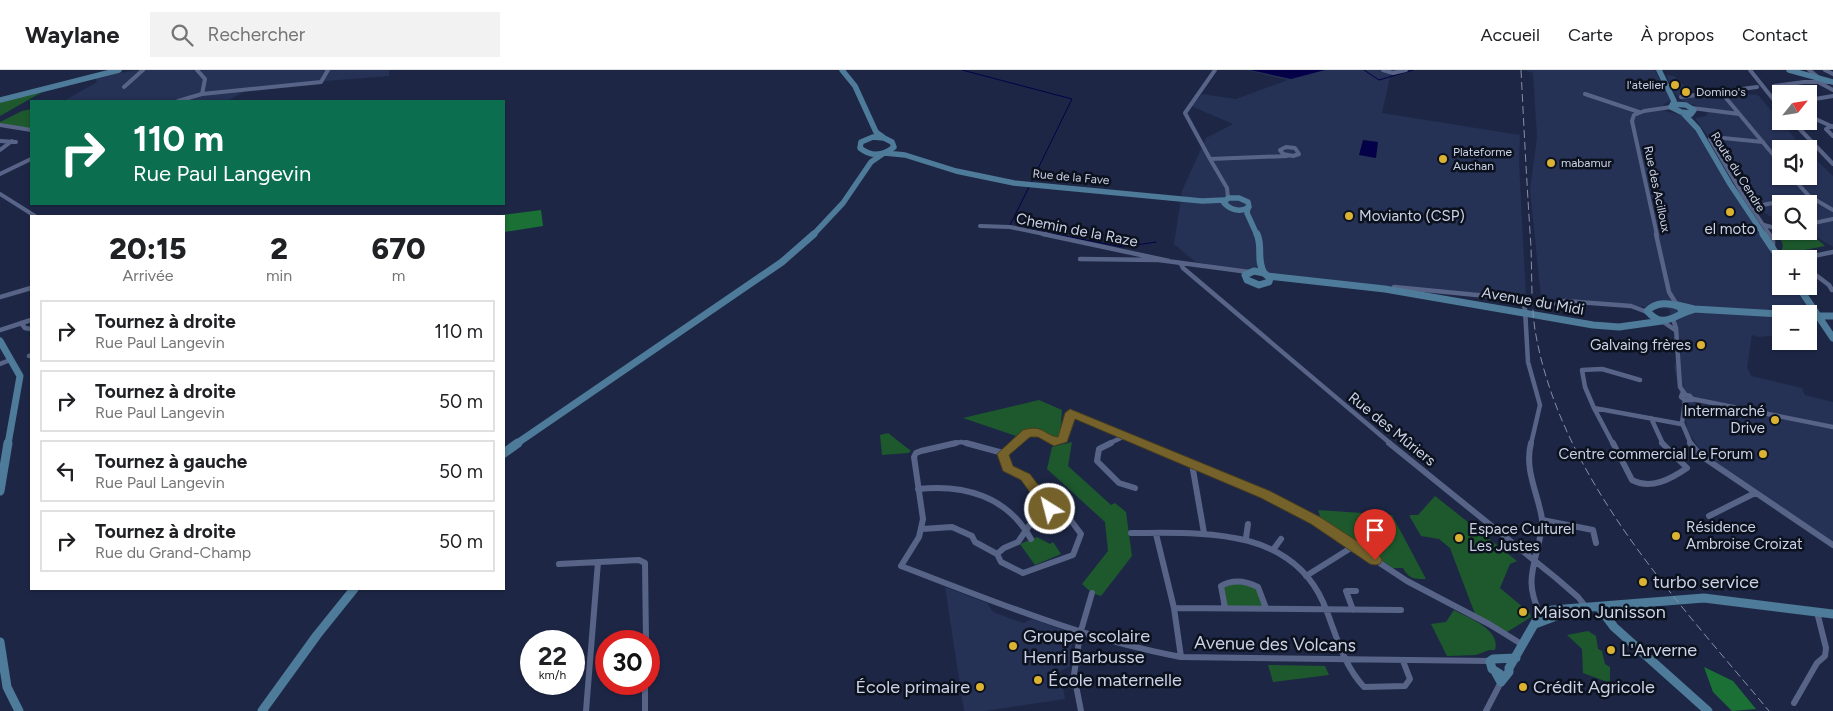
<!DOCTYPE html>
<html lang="fr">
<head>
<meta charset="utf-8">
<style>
  body { margin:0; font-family:Figtree,sans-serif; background:#f2f2f2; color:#202124; height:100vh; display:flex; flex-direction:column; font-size:19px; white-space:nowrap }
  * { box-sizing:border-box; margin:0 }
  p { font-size:16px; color:#757577 }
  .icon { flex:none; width:28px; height:28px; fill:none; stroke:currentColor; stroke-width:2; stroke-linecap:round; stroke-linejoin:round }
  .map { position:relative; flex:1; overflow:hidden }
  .panel { position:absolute; left:30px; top:145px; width:475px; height:375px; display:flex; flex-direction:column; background:#fff; border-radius:0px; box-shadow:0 1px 4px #0004 }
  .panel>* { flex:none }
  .hud { position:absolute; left:30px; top:30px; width:475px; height:105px; border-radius:0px; box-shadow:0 1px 4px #0004; background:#0b6e4f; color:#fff; overflow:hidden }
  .needle { width:32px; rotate:60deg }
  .fabs { position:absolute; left:1772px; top:15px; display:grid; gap:10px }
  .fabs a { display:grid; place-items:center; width:45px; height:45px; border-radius:0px; background:#fff; box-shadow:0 1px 4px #0004; font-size:25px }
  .speed { position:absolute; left:520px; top:560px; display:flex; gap:10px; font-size:25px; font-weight:700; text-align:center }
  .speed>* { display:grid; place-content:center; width:65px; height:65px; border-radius:50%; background:#fff; box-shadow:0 1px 4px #0004; line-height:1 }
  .speed small { font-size:12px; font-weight:400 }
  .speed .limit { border:8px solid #d22; background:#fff; color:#111 }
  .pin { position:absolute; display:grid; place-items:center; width:42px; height:42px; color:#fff; margin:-51px -21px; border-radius:50% 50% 50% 0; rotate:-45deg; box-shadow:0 0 5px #0007 }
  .pin .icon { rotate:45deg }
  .me { position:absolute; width:55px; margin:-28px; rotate:324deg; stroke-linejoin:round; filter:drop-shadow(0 0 4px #0008) }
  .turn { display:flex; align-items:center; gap:18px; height:105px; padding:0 20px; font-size:22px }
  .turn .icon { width:65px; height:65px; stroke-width:2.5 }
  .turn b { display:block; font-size:35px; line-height:42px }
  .eta { display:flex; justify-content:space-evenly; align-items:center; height:85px; text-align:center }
  .eta b { font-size:30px; font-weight:800; line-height:35px }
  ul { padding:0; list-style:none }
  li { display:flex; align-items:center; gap:15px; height:62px; margin:0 10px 8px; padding:0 10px; border:2px solid #e0e0e0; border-radius:0px }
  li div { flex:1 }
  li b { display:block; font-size:19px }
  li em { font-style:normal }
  header { display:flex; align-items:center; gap:30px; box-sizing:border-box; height:70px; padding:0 25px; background:#fff; border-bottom:1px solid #e0e0e0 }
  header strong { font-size:24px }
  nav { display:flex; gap:28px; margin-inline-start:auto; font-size:18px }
  .search { width:350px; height:45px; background:#f2f2f2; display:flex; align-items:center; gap:12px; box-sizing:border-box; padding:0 18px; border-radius:0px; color:#757577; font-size:19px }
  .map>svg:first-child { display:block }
  .built { fill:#253155 }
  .green { fill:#1d592d }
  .forest { fill:#1b7035 }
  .water { fill:#050148 }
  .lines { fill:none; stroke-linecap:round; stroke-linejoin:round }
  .stream { stroke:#050148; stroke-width:1 }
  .street-far2 { stroke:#586487; stroke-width:4 }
  .street-far1 { stroke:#586487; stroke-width:4.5 }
  .street { stroke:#586487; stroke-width:6 }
  .secondary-far2 { stroke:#4e7b99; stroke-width:5.5 }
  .secondary-far1 { stroke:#4e7b99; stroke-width:7 }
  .secondary { stroke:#4e7b99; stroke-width:9 }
  .rail { stroke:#878fa7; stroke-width:1; stroke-dasharray:8 4; stroke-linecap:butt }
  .route { fill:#75622b; stroke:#4c401c }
  .poi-dot { fill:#dcb233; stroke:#0c111e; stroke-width:2 }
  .labels { text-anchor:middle; stroke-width:5; stroke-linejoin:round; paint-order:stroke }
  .far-poi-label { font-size:12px; fill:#cbd2e6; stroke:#0c111e; text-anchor:start }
  .far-street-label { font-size:12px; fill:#cbd2e6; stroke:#0c111e }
  .poi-label { font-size:15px; fill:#cbd2e6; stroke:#0c111e; text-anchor:start }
  .street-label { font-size:15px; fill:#cbd2e6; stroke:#0c111e }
  .near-poi-label { font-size:18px; fill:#cbd2e6; stroke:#0c111e; text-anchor:start }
  .near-street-label { font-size:18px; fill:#cbd2e6; stroke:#0c111e }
</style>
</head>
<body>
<header>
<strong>Waylane</strong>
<div class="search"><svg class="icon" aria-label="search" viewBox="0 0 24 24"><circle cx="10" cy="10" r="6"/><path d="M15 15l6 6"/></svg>Rechercher</div>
<nav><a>Accueil</a><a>Carte</a><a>À propos</a><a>Contact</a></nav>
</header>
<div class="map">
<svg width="1833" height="641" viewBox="0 0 1833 641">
  <rect width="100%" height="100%" fill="#1d2745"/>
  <path class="built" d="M138,0H389V6L252,17L229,30L221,31H64L97,12L95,7Z
    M1246,0H1399L1391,2L1382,43L1520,65L1519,92L1526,227L1423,220L1227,198L1196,192L1187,185L1174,174L1182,121L1206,68L1233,54L1191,36L1202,24L1236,29L1288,10Z
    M1524,0H1655L1671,30L1663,35L1665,41L1681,45L1695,59L1781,197V216H1794L1809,239L1800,244H1781V265L1759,267L1752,265L1747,297L1751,306L1802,318L1805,325L1833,332V474L1709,392L1688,362L1674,297L1681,282L1669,239L1541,228L1530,120L1537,67L1533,3Z
    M1666,5L1674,6L1695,26L1730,22L1758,25L1804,79H1781V106H1809V83L1833,106V177L1807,161H1809V134H1781V153L1757,138L1695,48L1706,46L1707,43L1703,38L1682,31L1674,22Z
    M945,517L987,533L993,542L1023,553L1032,549L1063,560L1072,572L1069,597L1060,601L1065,629L984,641H964Z"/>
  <path class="green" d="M44,21L0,46V31Z
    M31,39V59L0,54V52L22,41Z
    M1792,161C1803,161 1817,168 1825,176L1794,182L1782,180L1783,175L1779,165Z
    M1039,330L1062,340L1060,366L1055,369L1038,358L1022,361L1016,366L963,348Z
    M888,363L911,381L908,383L882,385L880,365Z
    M1072,372L1068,396L1111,435L1115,433L1126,442L1132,486L1101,526L1092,523L1082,514L1108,481L1105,452L1047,399L1052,377Z
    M1435,426L1517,491L1510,494L1500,518L1530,543L1531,547L1507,562L1475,544L1450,478L1439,469L1421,466L1410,447V445H1418Z
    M1318,440L1392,445L1426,509C1414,509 1409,509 1403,498H1393L1322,452Z
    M1037,467L1050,474L1053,472L1061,484L1035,495L1020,474Z
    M1226,512L1258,517L1266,538H1225L1221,516Z
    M1454,540C1468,548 1501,559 1495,580H1489L1476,585L1447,586L1431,554L1446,552Z
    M1588,561L1596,566L1598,579L1602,581L1605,594L1610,597V613L1583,603L1582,579L1567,565Z
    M1268,595L1325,596L1329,605L1273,612Z"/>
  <path class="forest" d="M541,140L543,156L504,162V146H493Z
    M1704,597L1733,611L1756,639L1732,641L1713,622Z"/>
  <path class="water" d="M1250,0H1325L1291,9Z
    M1363,70L1378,72L1376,88L1359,85Z"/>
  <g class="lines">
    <path class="stream" d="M962,0L1072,29L1031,113
      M1364,0L1379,10L1413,0
      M1010,155L1029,117
      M1033,160L1123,177L1156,172"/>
    <path class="street-far2" d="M197,0L205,9L202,24
      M1383,0L1393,3L1406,0
      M1750,0L1781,39
      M1809,0L1818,7
      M1825,0L1833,4
      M1820,13L1833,20
      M1774,16L1804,12H1829
      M124,17L143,0
      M1721,22L1781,94
      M1585,24L1639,42
      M1681,27L1757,17
      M1809,30L1833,26
      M178,31L202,24L321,12L328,0
      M1692,38L1739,44
      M1809,46L1833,57
      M1792,51L1833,94
      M0,55L31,60
      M1832,56L1826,59L1833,66
      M0,71L16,72
      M1763,72L1713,67L1710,69L1743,125L1770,165
      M1286,77L1295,78L1299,84L1293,86L1283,84L1280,80Z
      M0,80L12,71
      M1210,89L1185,43L1215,0
      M0,104L31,89
      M0,124L35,146
      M1809,126L1833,140
      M1228,128L1227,118L1210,89L1287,86
      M1752,137L1809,126L1791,106
      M1809,154L1833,149
      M1764,155L1779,159
      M980,156L1010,157L1049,165
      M1657,165L1632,51L1634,45L1644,41L1671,37"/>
    <path class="street-far1" d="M1043,164L1169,191
      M1656,164L1669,222L1677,235
      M1769,164L1773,169V179
      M1777,185L1791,189
      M1080,189L1159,190L1249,202
      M1799,189L1833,182
      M1181,194L1183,198L1391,374
      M1809,200L1829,215L1832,220
      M1394,217L1508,228L1523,234L1525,239L1528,292L1540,335L1531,374
      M0,227L31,218
      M1556,234L1565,231L1631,236L1647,242
      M1673,249L1676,258L1680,317L1685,324
      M1662,251L1675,260
      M21,253L25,258L31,259
      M0,260L31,250
      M29,286L31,285
      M0,294L10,290
      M1640,310L1602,299L1582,300L1585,317L1594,338L1681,354
      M1682,324L1690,326L1693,330H1685L1681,327Z
      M1693,329L1833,357
      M1685,330L1682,353L1691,374
      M1594,338L1613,374
      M1651,348L1663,374
      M950,374L961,372L970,374
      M1013,374C1043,348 1040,377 1063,369L1070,343L1145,374
      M1108,374L1125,366"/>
    <path class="street" d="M956,373L921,381L916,383L914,387L923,449L919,467L901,496C993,531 1084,569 1181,587L1490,591
      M966,373L1003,383L1014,373
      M1111,373L1099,379L1097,391L1119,413L1135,418
      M1142,373L1266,425L1316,451L1407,511L1489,554L1523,575
      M1389,373L1556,508L1578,527L1586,537
      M1531,373C1524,400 1538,423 1542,449C1543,459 1540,467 1538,476C1531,505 1527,516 1540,544
      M1613,373L1632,410C1651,420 1671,409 1687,398L1662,373
      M1690,373L1700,385L1833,475
      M1192,394L1204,463
      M918,419C964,414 1007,426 1031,469
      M1709,446L1755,423
      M1542,450L1593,460L1596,473
      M922,459L952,457L972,466L975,472L997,484L1001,492L1023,503L1073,485L1081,464L1069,448L1050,439L1026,407L1007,398L1003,383
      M1131,463C1200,463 1289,456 1323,532C1336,562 1341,592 1364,617L1405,616L1410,609L1403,591
      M1156,464L1174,538L1181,587
      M1246,468L1248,454
      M1273,480L1281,469
      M997,484L1004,478L1018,472L1042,437L1047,435
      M559,494L639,490L645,493L646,571
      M1306,506L1354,476
      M1174,538L1401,540
      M1225,538L1221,516C1233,509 1246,511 1258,517L1266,538
      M1353,540L1346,521H1356
      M645,614V641
      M1794,633L1817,593L1825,586L1826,578L1817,542
      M586,641L598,492
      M1081,641L1074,605L1080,564L1092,523
      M1486,641L1501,612"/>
    <path class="secondary-far2" d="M842,0L855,16L876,62L883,67
      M1659,0L1674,31L1671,37L1681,42L1691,43
      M1789,0L1833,12
      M0,30L119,0
      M1673,34L1686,35L1694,40L1691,44
      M1683,43L1698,59L1730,114L1764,165
      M873,67L884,68L892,72L894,77C883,86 871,87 860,78L861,72Z
      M885,83L905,85L956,101L1014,113L1202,131L1225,130
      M1228,128H1239L1248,132L1249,137C1240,143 1231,140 1224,133Z
      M1248,138L1247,143L1257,165
      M813,165L843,133L871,92L884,83"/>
    <path class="secondary-far1" d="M1257,164C1263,177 1256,190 1264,203
      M1763,164L1781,191
      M1254,201L1264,203L1270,208L1269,212L1259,215L1247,210L1245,205Z
      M1268,206L1385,219L1593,255L1619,257L1662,251
      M1798,216L1833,268
      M1677,235L1694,239L1781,244
      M1682,242L1680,237C1669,232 1656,232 1647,241C1664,260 1673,245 1692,240
      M1809,246H1833
      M0,271L20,306L8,374
      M516,374L782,192L814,164"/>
    <path class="secondary" d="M504,383L518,373
      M0,421L8,373
      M1599,537L1614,557L1708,641
      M1535,554L1564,543
      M0,572L7,617L19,641
      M1496,603L1501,612L1509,602V598L1540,544L1552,540L1704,528L1833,544
      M1500,604L1492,599L1490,591L1493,589L1516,588
      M262,641L317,565L354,519"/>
    <path class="rail" d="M1521,0C1524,59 1527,118 1531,177C1532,204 1531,233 1535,260C1560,408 1677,530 1769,641"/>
  </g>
  <path class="route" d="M1070,339L1270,421L1320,447L1380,486L1382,490L1380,494L1375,495L1370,494L1311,454L1261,428L1075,349L1067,372L1054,376L1038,367H1030L1009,385L1013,396L1030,404L1056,439L1054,443H1045L1021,410L1003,401L997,384L1023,360C1044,354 1043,365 1058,367L1065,343Z"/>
  <g class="poi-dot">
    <circle cx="1675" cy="15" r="5"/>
    <circle cx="1686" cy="22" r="5"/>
    <circle cx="1443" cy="89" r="5"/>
    <circle cx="1551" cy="93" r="5"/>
    <circle cx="1730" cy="142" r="5"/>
    <circle cx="1349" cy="146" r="5"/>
    <circle cx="1701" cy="275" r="5"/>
    <circle cx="1775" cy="350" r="5"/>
    <circle cx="1763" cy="384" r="5"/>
    <circle cx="1676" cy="466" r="5"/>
    <circle cx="1459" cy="468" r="5"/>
    <circle cx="1643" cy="512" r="5"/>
    <circle cx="1523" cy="542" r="5"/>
    <circle cx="1013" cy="576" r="5"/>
    <circle cx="1611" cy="580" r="5"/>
    <circle cx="1038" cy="610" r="5"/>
    <circle cx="980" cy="617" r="5"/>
    <circle cx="1523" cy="617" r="5"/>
  </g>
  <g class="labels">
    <g class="far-poi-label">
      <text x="1665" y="19" text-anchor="end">l'atelier</text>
      <text x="1696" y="26">Domino's</text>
      <text x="1453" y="86">Plateforme<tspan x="1453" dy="14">Auchan</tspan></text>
      <text x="1561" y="97">mabamur</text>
    </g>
    <g class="far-street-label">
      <text transform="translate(1738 102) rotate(58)" y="4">Route du Cendre</text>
      <text transform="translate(1071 107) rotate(5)" y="4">Rue de la Fave</text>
      <text transform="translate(1657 119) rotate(78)" y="4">Rue des Acilloux</text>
    </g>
    <g class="poi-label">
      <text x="1359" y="151">Movianto (CSP)</text>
      <text x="1730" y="164" text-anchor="middle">el moto</text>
      <text x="1691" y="280" text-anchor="end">Galvaing frères</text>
      <text x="1765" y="346" text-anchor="end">Intermarché<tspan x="1765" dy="17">Drive</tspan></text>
      <text x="1753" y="389" text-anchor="end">Centre commercial Le Forum</text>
      <text x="1686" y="462">Résidence<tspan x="1686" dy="17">Ambroise Croizat</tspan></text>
      <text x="1469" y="464">Espace Culturel<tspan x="1469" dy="17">Les Justes</tspan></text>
    </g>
    <g class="street-label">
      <text transform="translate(1077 160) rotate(11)" y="5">Chemin de la Raze</text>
      <text transform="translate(1533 231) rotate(10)" y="5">Avenue du Midi</text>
      <text transform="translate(1392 359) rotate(39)" y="5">Rue des Mûriers</text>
    </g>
    <g class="near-poi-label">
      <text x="1653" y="518">turbo service</text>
      <text x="1533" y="548">Maison Junisson</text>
      <text x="1023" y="572">Groupe scolaire<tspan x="1023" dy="21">Henri Barbusse</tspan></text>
      <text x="1621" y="586">L'Arverne</text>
      <text x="1048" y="616">École maternelle</text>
      <text x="970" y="623" text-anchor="end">École primaire</text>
      <text x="1533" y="623">Crédit Agricole</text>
    </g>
    <g class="near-street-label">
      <text transform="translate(1275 574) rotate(1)" y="6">Avenue des Volcans</text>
    </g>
  </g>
</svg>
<div class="fabs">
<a><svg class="needle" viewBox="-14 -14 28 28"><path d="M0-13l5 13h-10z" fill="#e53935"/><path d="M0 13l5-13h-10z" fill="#757577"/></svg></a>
<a><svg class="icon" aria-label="sound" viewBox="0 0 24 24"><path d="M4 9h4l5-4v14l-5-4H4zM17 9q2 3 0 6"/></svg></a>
<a><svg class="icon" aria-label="search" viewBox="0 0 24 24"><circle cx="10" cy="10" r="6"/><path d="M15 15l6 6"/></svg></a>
<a>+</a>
<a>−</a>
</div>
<div class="speed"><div>22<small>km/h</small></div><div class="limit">30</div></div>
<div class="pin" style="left:1375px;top:490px;background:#d93025"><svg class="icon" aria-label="arrive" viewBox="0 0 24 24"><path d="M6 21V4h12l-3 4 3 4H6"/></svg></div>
<svg class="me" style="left:1050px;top:439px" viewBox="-20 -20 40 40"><circle r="17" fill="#75622b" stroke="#fff" stroke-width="3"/><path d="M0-11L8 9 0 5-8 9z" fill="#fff"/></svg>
<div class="hud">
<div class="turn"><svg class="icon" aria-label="right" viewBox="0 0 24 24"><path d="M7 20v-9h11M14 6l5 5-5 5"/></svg><div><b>110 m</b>Rue Paul Langevin</div></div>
</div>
<section class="panel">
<div class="eta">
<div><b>20:15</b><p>Arrivée</p></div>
<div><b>2</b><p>min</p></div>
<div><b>670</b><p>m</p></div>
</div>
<ul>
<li><svg class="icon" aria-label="right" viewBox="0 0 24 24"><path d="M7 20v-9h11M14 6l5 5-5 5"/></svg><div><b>Tournez à droite</b><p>Rue Paul Langevin</p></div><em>110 m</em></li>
<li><svg class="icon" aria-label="right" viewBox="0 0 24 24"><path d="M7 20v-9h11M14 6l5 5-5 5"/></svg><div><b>Tournez à droite</b><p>Rue Paul Langevin</p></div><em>50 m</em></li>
<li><svg class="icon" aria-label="left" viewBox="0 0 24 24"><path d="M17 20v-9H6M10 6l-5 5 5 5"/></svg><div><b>Tournez à gauche</b><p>Rue Paul Langevin</p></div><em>50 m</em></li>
<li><svg class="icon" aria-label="right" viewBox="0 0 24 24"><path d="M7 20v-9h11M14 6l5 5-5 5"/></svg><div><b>Tournez à droite</b><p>Rue du Grand-Champ</p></div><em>50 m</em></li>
</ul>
</section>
</div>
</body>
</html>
